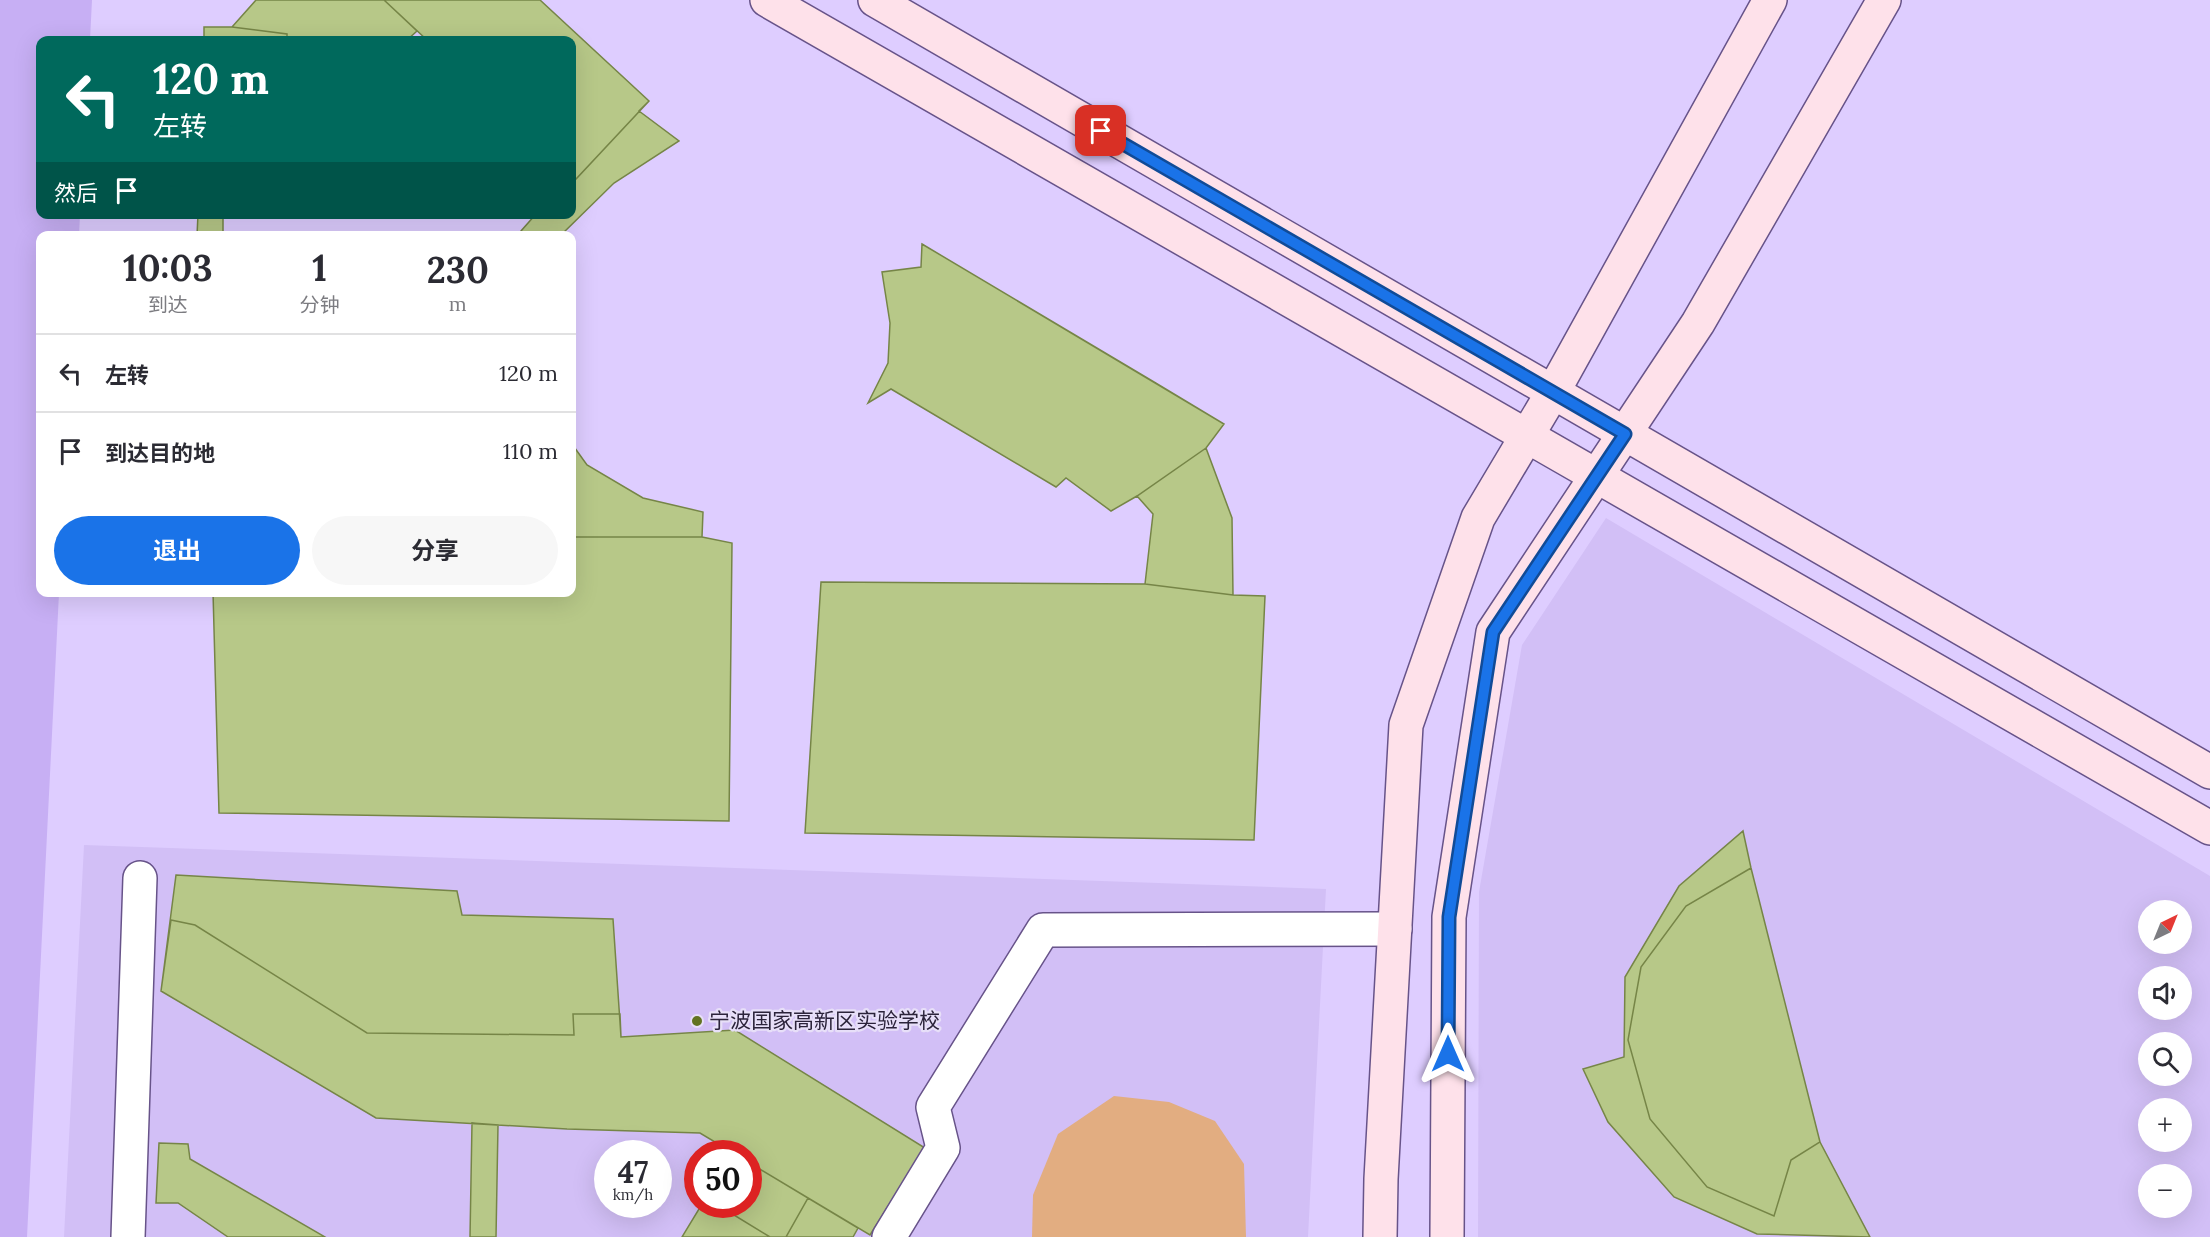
<!DOCTYPE html>
<html lang="zh">
<head>
<meta charset="utf-8">
<style>
  body { margin:0; font-family:Lora,"Noto Sans SC",serif; background:#f7f7f7; color:#2b2b33; height:100vh; display:flex; flex-direction:column; font-size:22px; white-space:nowrap }
  * { box-sizing:border-box; margin:0 }
  p { font-size:20px; color:#7c7c81 }
  .icon { flex:none; width:33px; height:33px; fill:none; stroke:currentColor; stroke-width:2; stroke-linecap:round; stroke-linejoin:round }
  .map { position:relative; flex:1; overflow:hidden }
  .drawer { position:absolute; left:36px; top:231px; width:540px; height:366px; display:flex; flex-direction:column; background:#fff; border-radius:12px; box-shadow:0 6px 24px #0002 }
  .drawer>* { flex:none }
  .banner { position:absolute; left:36px; top:36px; width:540px; height:183px; border-radius:12px; box-shadow:0 6px 24px #0002; background:#00695c; color:#fff; overflow:hidden }
  .needle { width:39px; rotate:43deg }
  .fabs { position:absolute; left:2138px; top:900px; display:grid; gap:12px }
  .fabs a { display:grid; place-items:center; width:54px; height:54px; border-radius:50%; background:#fff; box-shadow:0 6px 24px #0002; font-size:30px }
  .speed { position:absolute; left:594px; top:1140px; display:flex; gap:12px; font-size:30px; font-weight:700; text-align:center }
  .speed>* { display:grid; place-content:center; width:78px; height:78px; border-radius:50%; background:#fff; box-shadow:0 6px 24px #0002; line-height:1 }
  .speed small { font-size:15px; font-weight:400 }
  .speed .limit { border:9px solid #d22; background:#fff; color:#111 }
  .pin { position:absolute; display:grid; place-items:center; width:51px; height:51px; color:#fff; margin:-26px; border-radius:12px; box-shadow:0 3px 9px #0006 }
  .me { position:absolute; width:66px; margin:-33px; rotate:0deg; stroke-linejoin:round; filter:drop-shadow(0 0 4px #0008) }
  .turn { display:flex; align-items:center; gap:21px; height:126px; padding:0 18px; font-size:27px }
  .turn .icon { width:78px; height:78px; stroke-width:2.5 }
  .turn b { display:block; font-size:42px; line-height:51px }
  .then { display:flex; align-items:center; height:57px; padding:0 18px; background:#0003; gap:12px; font-size:22px }
  .eta { display:flex; justify-content:space-evenly; align-items:center; height:102px; text-align:center }
  .eta b { font-size:36px; font-weight:700; line-height:42px }
  .cta { display:flex; gap:12px; margin-top:auto; padding:12px 18px }
  .cta a { flex:1; height:69px; border-radius:36px; background:#1a73e8; color:#fff; font-size:24px; font-weight:700; line-height:69px; text-align:center }
  .cta a+a { background:#f7f7f7; color:#2b2b33 }
  ul { padding:0; list-style:none }
  li { display:flex; align-items:center; gap:18px; height:78px; padding:0 18px; border-top:2px solid #e1e1e2 }
  li div { flex:1 }
  li b { display:block; font-size:22px }
  li em { font-style:normal }
  .map>svg:first-child { display:block }
  .built { fill:#d2bff6; fill-rule:evenodd }
  .green { fill:#e2ad81 }
  .water { fill:#c7aff4 }
  .building { fill:#b7c888; stroke:#768547; stroke-width:1.5 }
  .lines { fill:none; stroke-linecap:round; stroke-linejoin:round }
  .street-casing { stroke:#675389; stroke-width:36 }
  .secondary-casing { stroke:#675389; stroke-width:36 }
  .street { stroke:#fff; stroke-width:33 }
  .secondary { stroke:#fee1ea; stroke-width:33 }
  .route-casing { stroke:#114b97; stroke-width:15 }
  .route { stroke:#1a73e8; stroke-width:10 }
  .poi-dot { fill:#627321; stroke:#e7dff8; stroke-width:2 }
  .labels { text-anchor:middle; stroke-width:4.5; stroke-linejoin:round; paint-order:stroke }
  .poi-label { font-size:21px; fill:#2b233a; stroke:#e7dff8; text-anchor:start }
</style>
</head>
<body>
<div class="map">
<svg width="2210" height="1237" viewBox="0 0 2210 1237">
  <rect width="100%" height="100%" fill="#decdff"/>
  <path class="built" d="M1606,518L2210,876V1237H1478L1479,892L1522,645ZM2148,910H2181V944H2148ZM2148,976H2181V1010H2148ZM2148,1042H2181V1076H2148ZM2148,1108H2181V1142H2148ZM2148,1174H2181V1208H2148Z
    M84,845L1326,889L1308,1237H64ZM608,1154H658V1204H608ZM698,1154H748V1204H698Z"/>
  <path class="green" d="M1114,1096L1169,1102L1215,1121L1244,1164L1246,1237H1032L1033,1195L1058,1134Z"/>
  <path class="water" d="M0,0H92L90,40H40V214L80,215L79,235L40,236V592L59,593L27,1237H0Z"/>
  <path class="building" d="M256,0H384L417,31L407,40H204V27H232Z
    M384,0H540L649,101L639,111L679,141L614,183L560,236H519L521,231L536,214H572V182L576,179L572,174V40H427Z
    M384,0H540L649,101L576,179L572,174V40H427Z
    M204,27H232L287,34V40H204Z
    M198,214H223V236H197Z
    M922,244L1224,424L1206,448L1232,518L1233,595L1265,596L1254,840L805,833L821,582L1145,584L1153,514L1137,496L1111,511L1066,478L1056,487L891,389L868,403L888,363L890,323L882,272L921,267Z
    M922,244L1154,382L1224,424L1206,448L1137,496L1111,511L1066,478L1056,487L891,389L868,403L888,363L890,323L882,272L921,267Z
    M572,444L587,465L643,498L703,512L702,537L732,543L729,821L219,813L213,592H572Z
    M572,537H702L732,543L729,821L219,813L213,592H572Z
    M821,582L1145,584L1233,595L1265,596L1254,840L805,833Z
    M1743,831L1751,868L1820,1142L1870,1237L1757,1234L1674,1197L1608,1122L1583,1069L1624,1057L1625,977L1679,886Z
    M1751,868L1820,1142L1791,1160L1774,1216L1707,1187L1650,1119L1628,1040L1641,967L1686,906Z
    M176,875L457,891L462,915L613,919L621,1037L735,1030L925,1148L870,1235L748,1162V1154H735L700,1133L567,1129L376,1118L161,991Z
    M171,920L195,925L367,1033L574,1035L573,1014H620L621,1037L735,1030L925,1148L870,1235L748,1162V1154H735L700,1133L567,1129L376,1118L161,991Z
    M472,1123L498,1125L496,1237H470Z
    M159,1143L188,1144L190,1159L325,1237H228L178,1203H156Z
    M159,1143L188,1144L190,1159L325,1237H228L178,1203H156Z
    M748,1162L808,1198L786,1237H770L716,1204H748Z
    M808,1198L858,1228L853,1237H786Z
    M702,1204H716L770,1237H682Z"/>
  <g class="lines">
    <g class="street-casing">
      <path id="street" d="M128,1237L140,878
        M889,1237L943,1148L933,1107L1043,930L1395,929"/>
    </g>
    <g class="secondary-casing">
      <path id="secondary" d="M767,0L2210,828
        M875,0L2210,772
        M1380,1237L1381,1179L1406,725L1478,518L1553,392L1770,0
        M1447,1237L1449,917L1493,632L1698,323L1884,0"/>
    </g>
    <use href="#street" class="street"/>
    <use href="#secondary" class="secondary"/>
  </g>
  <g class="lines">
    <g class="route-casing">
      <path id="route" d="M1101,131L1625,434L1493,632L1449,917L1448,1054"/>
    </g>
    <use href="#route" class="route"/>
  </g>
  <circle class="poi-dot" cx="697" cy="1021" r="6"/>
  <g class="labels">
    <g class="poi-label">
      <text x="709" y="1028">宁波国家高新区实验学校</text>
    </g>
  </g>
</svg>
<div class="fabs">
<a><svg class="needle" viewBox="-14 -14 28 28"><path d="M0-13l5 13h-10z" fill="#e53935"/><path d="M0 13l5-13h-10z" fill="#7c7c81"/></svg></a>
<a><svg class="icon" aria-label="sound" viewBox="0 0 24 24"><path d="M4 9h4l5-4v14l-5-4H4zM17 9q2 3 0 6"/></svg></a>
<a><svg class="icon" aria-label="search" viewBox="0 0 24 24"><circle cx="10" cy="10" r="6"/><path d="M15 15l6 6"/></svg></a>
<a>+</a>
<a>−</a>
</div>
<div class="speed"><div>47<small>km/h</small></div><div class="limit">50</div></div>
<div class="pin" style="left:1101px;top:131px;background:#d93025"><svg class="icon" aria-label="arrive" viewBox="0 0 24 24"><path d="M6 21V4h12l-3 4 3 4H6"/></svg></div>
<svg class="me" style="left:1448px;top:1054px" viewBox="-20 -20 40 40"><path d="M0-17L14 15 0 8-14 15z" fill="#1a73e8" stroke="#fff" stroke-width="4"/></svg>
<div class="banner">
<div class="turn"><svg class="icon" aria-label="left" viewBox="0 0 24 24"><path d="M17 20v-9H6M10 6l-5 5 5 5"/></svg><div><b>120 m</b>左转</div></div>
<div class="then">然后<svg class="icon" aria-label="arrive" viewBox="0 0 24 24"><path d="M6 21V4h12l-3 4 3 4H6"/></svg></div>
</div>
<section class="drawer">
<div class="eta">
<div><b>10:03</b><p>到达</p></div>
<div><b>1</b><p>分钟</p></div>
<div><b>230</b><p>m</p></div>
</div>
<ul>
<li><svg class="icon" aria-label="left" viewBox="0 0 24 24"><path d="M17 20v-9H6M10 6l-5 5 5 5"/></svg><div><b>左转</b></div><em>120 m</em></li>
<li><svg class="icon" aria-label="arrive" viewBox="0 0 24 24"><path d="M6 21V4h12l-3 4 3 4H6"/></svg><div><b>到达目的地</b></div><em>110 m</em></li>
</ul>
<div class="cta"><a>退出</a><a>分享</a></div>
</section>
</div>
</body>
</html>
